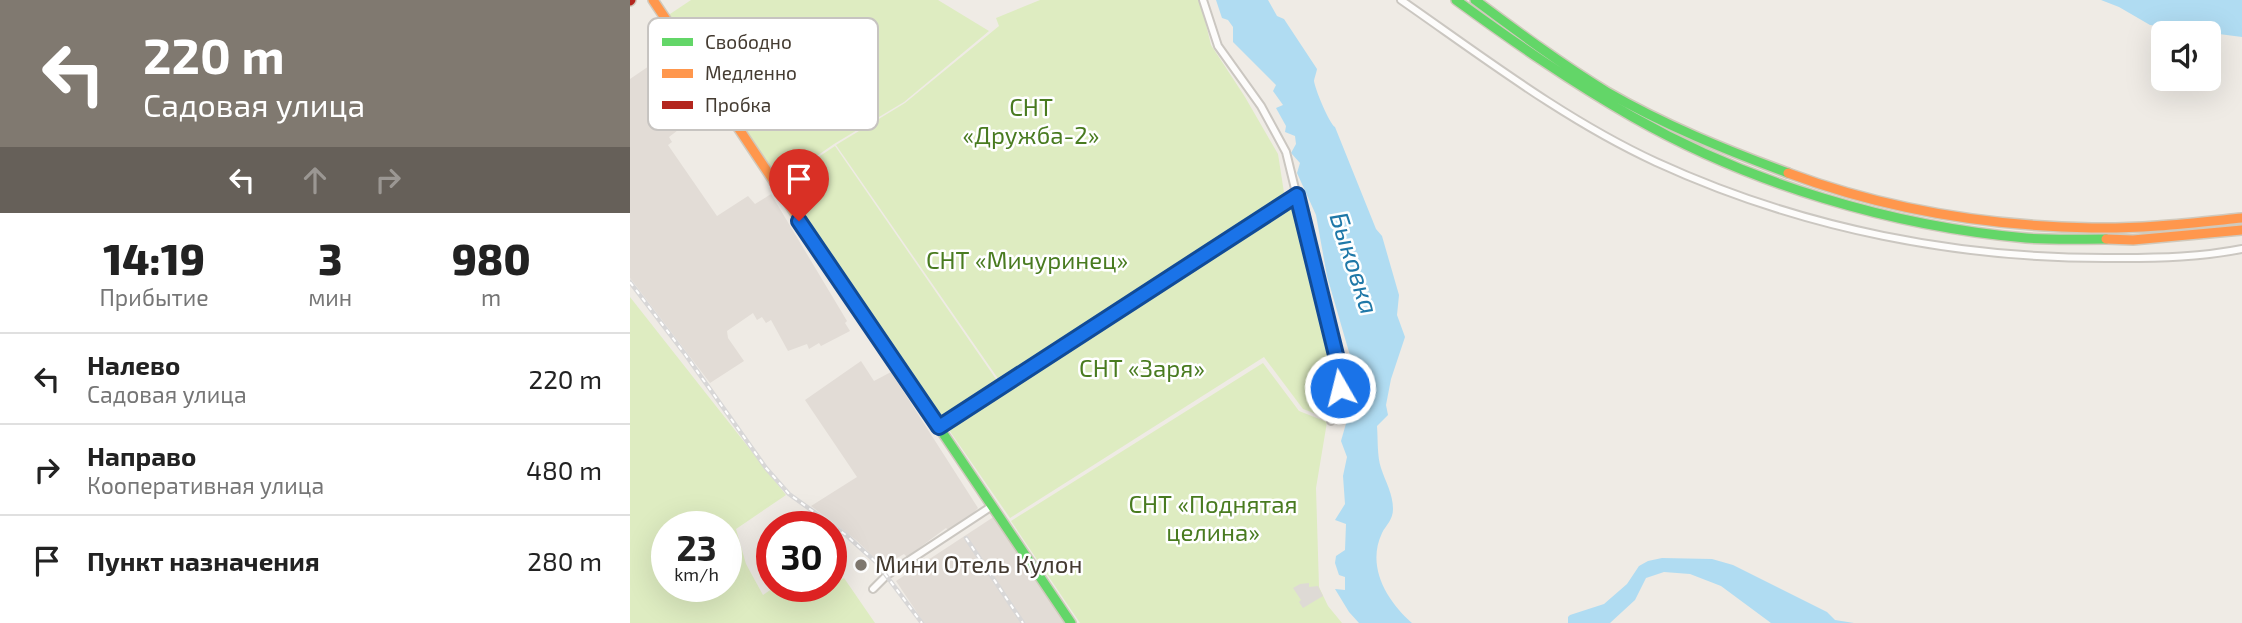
<!DOCTYPE html>
<html lang="ru">
<head>
<meta charset="utf-8">
<style>
  body { margin:0; font-family:"Exo 2",sans-serif; background:#f2f2f2; color:#222; height:100vh; display:flex; flex-direction:column; font-size:26px; white-space:nowrap }
  * { box-sizing:border-box; margin:0 }
  p { font-size:23px; color:#767676 }
  .icon { flex:none; width:38px; height:38px; fill:none; stroke:currentColor; stroke-width:2; stroke-linecap:round; stroke-linejoin:round }
  .map { position:relative; flex:1; overflow:hidden }
  .panel { display:flex; flex-direction:column; background:#fff; width:630px }
  .panel>* { flex:none }
  .top-card { background:#807970; color:#fff; overflow:hidden }
  .tools { position:absolute; left:1521px; top:21px; display:grid; gap:14px }
  .tools a { display:grid; place-items:center; width:70px; height:70px; border-radius:10px; background:#fff; box-shadow:0 7px 28px #0002; font-size:35px }
  .speed { position:absolute; left:21px; top:511px; display:flex; gap:14px; font-size:35px; font-weight:700; text-align:center }
  .speed>* { display:grid; place-content:center; width:91px; height:91px; border-radius:50%; background:#fff; box-shadow:0 7px 28px #0002; line-height:1 }
  .speed small { font-size:18px; font-weight:400 }
  .speed .limit { border:10px solid #d22; background:#fff; color:#111 }
  .pin { position:absolute; display:grid; place-items:center; width:60px; height:60px; color:#fff; margin:-72px -30px; border-radius:50% 50% 50% 0; rotate:-45deg; box-shadow:0 0 7px #0007 }
  .pin .icon { rotate:45deg }
  .me { position:absolute; width:77px; margin:-38px; rotate:352deg; stroke-linejoin:round; filter:drop-shadow(0 0 5px #0008) }
  .turn { display:flex; align-items:center; gap:24px; height:147px; padding:0 28px; font-size:32px }
  .turn .icon { width:91px; height:91px; stroke-width:2.5 }
  .turn b { display:block; font-size:49px; line-height:60px }
  .lanes { display:flex; align-items:center; height:66px; padding:0 28px; background:#0003; justify-content:center; gap:35px; direction:ltr }
  .lanes .off { opacity:.35 }
  .eta { display:flex; justify-content:space-evenly; align-items:center; height:119px; text-align:center }
  .eta b { font-size:42px; font-weight:800; line-height:49px }
  ul { padding:0; list-style:none }
  li { display:flex; align-items:center; gap:21px; height:91px; padding:0 28px; border-top:2px solid #e0e0e0 }
  li div { flex:1 }
  li b { display:block; font-size:26px }
  li em { font-style:normal }
  main { display:flex; flex:1; min-height:0 }
  .map>svg:first-child { display:block }
  .industrial { fill:#e2dcd6 }
  .green { fill:#deecc1; fill-rule:evenodd }
  .parking { fill:#dedad5 }
  .water { fill:#b0dcf2 }
  .lines { fill:none; stroke-linecap:round; stroke-linejoin:round }
  .street-casing { stroke:#cbc7c1; stroke-width:10 }
  .fast-casing { stroke:#d0c9bc; stroke-width:12 }
  .slow-casing { stroke:#d0c9bc; stroke-width:12 }
  .jam-casing { stroke:#d0c9bc; stroke-width:12 }
  .street { stroke:#fdfcfb; stroke-width:6 }
  .fast { stroke:#63d668; stroke-width:9 }
  .slow { stroke:#ff974d; stroke-width:9 }
  .jam { stroke:#b3261e; stroke-width:9 }
  .rail-casing { stroke:#d8d7d7; stroke-width:4.5 }
  .rail { stroke:#fff; stroke-width:2; stroke-dasharray:5; stroke-linecap:butt }
  .route-casing { stroke:#114b97; stroke-width:18 }
  .route { stroke:#1a73e8; stroke-width:12 }
  .poi-dot { fill:#807970; stroke:#fff; stroke-width:2.5 }
  .labels { text-anchor:middle; stroke-width:5; stroke-linejoin:round; paint-order:stroke }
  .park-label { font-size:24px; fill:#497b20; stroke:#fff }
  .poi-label { font-size:24px; fill:#443b31; stroke:#fff; text-anchor:start }
  .water-label { font-size:26px; font-style:italic; fill:#1f78a8; stroke:#fff }
  .key { fill:#fff; stroke:#c7c4c1; stroke-width:2 }
  .key-label { font-size:19px; fill:#443b31 }
</style>
</head>
<body>
<main>
<section class="panel">
<div class="top-card">
<div class="turn"><svg class="icon" aria-label="left" viewBox="0 0 24 24"><path d="M17 20v-9H6M10 6l-5 5 5 5"/></svg><div><b>220 m</b>Садовая улица</div></div>
<div class="lanes"><svg class="icon" aria-label="left" viewBox="0 0 24 24"><path d="M17 20v-9H6M10 6l-5 5 5 5"/></svg><svg class="icon off" aria-label="ahead" viewBox="0 0 24 24"><path d="M12 20V5M6 11l6-6 6 6"/></svg><svg class="icon off" aria-label="right" viewBox="0 0 24 24"><path d="M7 20v-9h11M14 6l5 5-5 5"/></svg></div>
</div>
<div class="eta">
<div><b>14:19</b><p>Прибытие</p></div>
<div><b>3</b><p>мин</p></div>
<div><b>980</b><p>m</p></div>
</div>
<ul>
<li><svg class="icon" aria-label="left" viewBox="0 0 24 24"><path d="M17 20v-9H6M10 6l-5 5 5 5"/></svg><div><b>Налево</b><p>Садовая улица</p></div><em>220 m</em></li>
<li><svg class="icon" aria-label="right" viewBox="0 0 24 24"><path d="M7 20v-9h11M14 6l5 5-5 5"/></svg><div><b>Направо</b><p>Кооперативная улица</p></div><em>480 m</em></li>
<li><svg class="icon" aria-label="arrive" viewBox="0 0 24 24"><path d="M6 21V4h12l-3 4 3 4H6"/></svg><div><b>Пункт назначения</b></div><em>280 m</em></li>
</ul>
</section>
<div class="map">
<svg width="1612" height="623" viewBox="0 0 1612 623">
  <rect width="100%" height="100%" fill="#efebe5"/>
  <path class="industrial" d="M47,47L86,101L39,137L42,142L38,145L87,216L118,196L125,204L141,194L217,321L215,323L220,331L191,346L189,343L179,349L177,344L158,351L141,320L136,323L132,317L127,320L123,313L97,331L98,338L114,361L80,383L0,278V79Z
    M231,361L244,381L261,372L348,508L339,518L318,530L316,528L277,557L274,554L253,566L226,540L181,506L227,477L175,400Z
    M365,516L437,623H294L266,581Z"/>
  <path class="green" d="M61,0H308L359,31L274,102L204,144L151,181L37,16Z
    M410,0H570L581,45L615,97L648,154L655,199L560,262L369,380L206,145L275,103L369,26L366,18Z
    M205,146L368,382L311,418L151,182Z
    M664,205L702,362L703,397L697,418L673,409L634,357L380,518L317,427Z
    M0,297L156,495L106,529L116,564L133,595L146,586H190L193,590L214,578L245,623H0ZM37,527H96V586H37Z
    M633,363L669,411L697,422L686,488L689,587L698,606L712,623H450L381,521Z"/>
  <path class="parking" d="M679,583V587L688,586L693,596L673,608L669,602L671,600L663,588L670,584Z"/>
  <path class="water" d="M586,0H638L647,16L654,19L687,69C687,70 684,80 684,81C685,89 699,123 705,127L746,229L752,236L769,295L767,315L775,337L761,379L756,405L758,415L747,426C748,439 747,456 751,468C756,483 763,494 763,509C763,520 756,525 752,533C736,567 757,601 782,623H729L719,612L705,589L715,590V577L709,575L705,563L706,556L715,550L716,524L705,520L715,504L713,476L717,457L711,441L719,413L723,366L697,276L686,215L667,173L670,163L661,153L666,144L665,136L655,132L656,126L646,108L653,105L643,91L646,85L603,42V27L598,20L592,18Z
    M1471,0H1612V37L1520,25L1489,7Z
    M1032,558L1082,559L1103,565L1197,612L1205,620L1224,623H1141L1091,586L1060,574L1034,572L1016,578L1005,600L980,623H938V617L940,615L974,604L997,584L1009,566L1018,561Z"/>
  <g class="lines">
    <g class="street-casing">
      <path id="street" d="M573,0L588,46L631,106L656,152L710,372V388L701,421
        M771,0C853,57 935,120 1026,162C1172,229 1331,260 1490,258C1531,258 1572,257 1612,249
        M309,427L667,195
        M243,589L257,575L362,506"/>
    </g>
    <g class="fast-casing">
      <path id="fast" d="M826,0C884,42 941,82 1003,117C1121,184 1261,226 1396,238C1422,240 1449,239 1476,239
        M845,0C888,32 931,64 977,92C1034,125 1096,150 1158,173
        M221,297L441,623"/>
    </g>
    <g class="slow-casing">
      <path id="slow" d="M23,0L221,297
        M1158,173C1254,209 1360,226 1462,228C1512,229 1562,223 1612,218
        M1476,239L1503,240L1612,230"/>
    </g>
    <g class="jam-casing">
      <path id="jam" d="M0,1L1,0"/>
    </g>
    <use href="#street" class="street"/>
    <use href="#fast" class="fast"/>
    <use href="#slow" class="slow"/>
    <use href="#jam" class="jam"/>
    <g class="rail-casing">
      <path id="rail" d="M0,282L55,354L136,468L159,494L216,535L246,562L292,623
        M336,538L393,623"/>
    </g>
    <use href="#rail" class="rail"/>
  </g>
  <g class="lines">
    <g class="route-casing">
      <path id="route" d="M169,221L309,427L667,195L706,355L710,388"/>
    </g>
    <use href="#route" class="route"/>
  </g>
  <circle class="poi-dot" cx="231" cy="565" r="7"/>
  <g class="labels">
    <g class="park-label">
      <text x="401" y="116">СНТ<tspan x="401" dy="28">«Дружба-2»</tspan></text>
      <text x="397" y="269">СНТ «Мичуринец»</text>
      <text x="512" y="377">СНТ «Заря»</text>
      <text x="583" y="513">СНТ «Поднятая<tspan x="583" dy="28">целина»</tspan></text>
    </g>
    <g class="poi-label">
      <text x="245" y="573">Мини Отель Кулон</text>
    </g>
    <g class="water-label">
      <text transform="translate(724 263) rotate(72)" y="9">Быковка</text>
    </g>
  </g>
  <rect x="18" y="18" width="230" height="112" rx="10" class="key"/>
  <rect x="32" y="38" width="31" height="8" fill="#63d668"/>
  <rect x="32" y="69" width="31" height="9" fill="#ff974d"/>
  <rect x="32" y="101" width="31" height="8" fill="#b3261e"/>
  <g class="key-label">
    <text x="75" y="49">Свободно</text>
    <text x="75" y="80">Медленно</text>
    <text x="75" y="112">Пробка</text>
  </g>
</svg>
<div class="tools">
<a><svg class="icon" aria-label="sound" viewBox="0 0 24 24"><path d="M4 9h4l5-4v14l-5-4H4zM17 9q2 3 0 6"/></svg></a>
</div>
<div class="speed"><div>23<small>km/h</small></div><div class="limit">30</div></div>
<div class="pin" style="left:169px;top:221px;background:#d93025"><svg class="icon" aria-label="arrive" viewBox="0 0 24 24"><path d="M6 21V4h12l-3 4 3 4H6"/></svg></div>
<svg class="me" style="left:710px;top:388px" viewBox="-20 -20 40 40"><circle r="17" fill="#1a73e8" stroke="#fff" stroke-width="3"/><path d="M0-11L8 9 0 5-8 9z" fill="#fff"/></svg>
</div>
</main>
</body>
</html>
